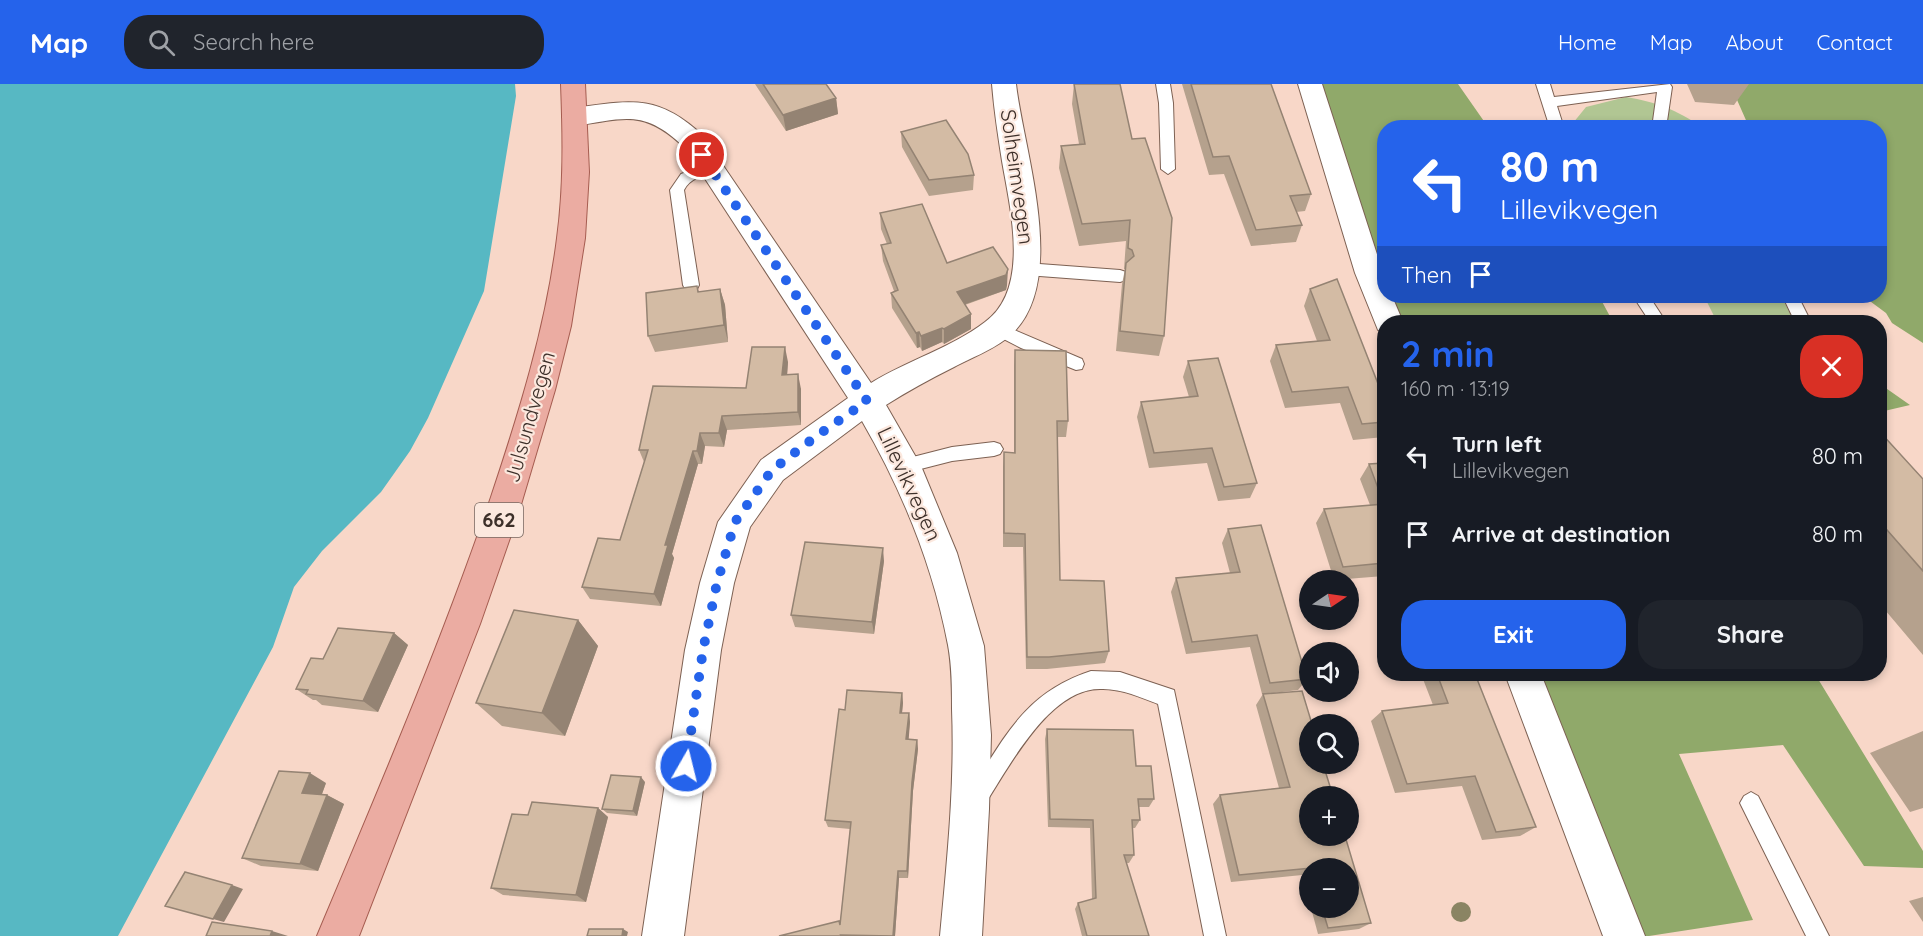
<!DOCTYPE html>
<html lang="en">
<head>
<meta charset="utf-8">
<style>
  body { margin:0; font-family:Quicksand,sans-serif; background:#20242c; color:#f1f3f6; height:100vh; display:flex; flex-direction:column; font-size:22px; white-space:nowrap }
  * { box-sizing:border-box; margin:0 }
  p { font-size:20px; color:#9ea1a6 }
  .icon { flex:none; width:33px; height:33px; fill:none; stroke:currentColor; stroke-width:2; stroke-linecap:round; stroke-linejoin:round }
  .map { position:relative; flex:1; overflow:hidden }
  .sheet { position:absolute; left:1377px; top:231px; width:510px; height:366px; display:flex; flex-direction:column; background:#171b24; border-radius:24px; box-shadow:0 3px 9px #0003 }
  .sheet>* { flex:none }
  .banner { position:absolute; left:1377px; top:36px; width:510px; height:183px; border-radius:24px; box-shadow:0 3px 9px #0003; background:#2563eb; color:#fff; overflow:hidden }
  .needle { width:39px; rotate:77deg }
  .tools { position:absolute; left:1299px; top:486px; display:grid; gap:12px }
  .tools a { display:grid; place-items:center; width:60px; height:60px; border-radius:50%; background:#171b24; box-shadow:0 3px 9px #0003; font-size:30px }
  .pin { position:absolute; display:grid; place-items:center; width:51px; height:51px; color:#fff; margin:-26px; border:3px solid #fff; border-radius:50%; box-shadow:0 2px 6px #0007 }
  .me { position:absolute; width:66px; margin:-33px; rotate:8deg; stroke-linejoin:round; filter:drop-shadow(0 0 4px #0008) }
  .turn { display:flex; align-items:center; gap:21px; height:126px; padding:0 24px; font-size:27px }
  .turn .icon { width:78px; height:78px; stroke-width:2.5 }
  .turn b { display:block; font-size:42px; line-height:51px }
  .then { display:flex; align-items:center; height:57px; padding:0 24px; background:#0003; gap:12px; font-size:22px }
  .round { display:grid; place-items:center; flex:none; width:63px; height:63px; border-radius:24px; background:#20242c }
  .summary { display:flex; align-items:center; justify-content:space-between; height:102px; padding:0 24px }
  h1 { font-size:36px; font-weight:800; line-height:45px; color:#2563eb }
  .button { display:flex; gap:12px; margin-top:auto; padding:12px 24px }
  .button a { flex:1; height:69px; border-radius:24px; background:#2563eb; color:#fff; font-size:24px; font-weight:800; line-height:69px; text-align:center }
  .button a+a { background:#20242c; color:#f1f3f6 }
  ul { padding:0; list-style:none }
  li { display:flex; align-items:center; gap:18px; height:78px; padding:0 24px }
  li div { flex:1 }
  li b { display:block; font-size:22px }
  li em { font-style:normal }
  header { display:flex; align-items:center; gap:36px; box-sizing:border-box; height:84px; padding:0 30px; background:#2563eb; color:#fff }
  header strong { font-size:28px }
  nav { display:flex; gap:33px; margin-inline-start:auto; font-size:21px }
  .search { width:420px; height:54px; background:#20242c; display:flex; align-items:center; gap:15px; box-sizing:border-box; padding:0 21px; border-radius:24px; color:#9ea1a6; font-size:22px }
  .map>svg:first-child { display:block }
  .green { fill:#b1c693 }
  .forest { fill:#90a96a }
  .water { fill:#57b8c3 }
  .lines { fill:none; stroke-linecap:round; stroke-linejoin:round }
  .service-casing { stroke:#7d6153; stroke-width:2 }
  .minor-casing { stroke:#7d6153; stroke-width:2 }
  .primary-casing { stroke:#a55c50; stroke-width:2 }
  .service { fill:#fff; fill-rule:evenodd }
  .minor { fill:#fff; fill-rule:evenodd }
  .primary { fill:#ebaca2; fill-rule:evenodd }
  .tree { fill:#8a8463 }
  .wall { fill:#b5a18d }
  .shaded-wall { fill:#948373 }
  .building { fill:#d3bba4; stroke:#948373; stroke-width:1.5 }
  .route { stroke:#2563eb; stroke-width:10; stroke-dasharray:0 18 }
  .labels { text-anchor:middle; stroke-width:4.5; stroke-linejoin:round; paint-order:stroke }
  .shield { fill:#fce8de; stroke:#766760; stroke-width:1.5 }
  .shield-label { font-size:20px; font-weight:bold; fill:#3d302a }
  .street-label { font-size:21px; fill:#3d302a; stroke:#fce8de }
</style>
</head>
<body>
<header>
<strong>Map</strong>
<div class="search"><svg class="icon" aria-label="search" viewBox="0 0 24 24"><circle cx="10" cy="10" r="6"/><path d="M15 15l6 6"/></svg>Search here</div>
<nav><a>Home</a><a>Map</a><a>About</a><a>Contact</a></nav>
</header>
<div class="map">
<svg width="1923" height="852" viewBox="0 0 1923 852">
  <rect width="100%" height="100%" fill="#f8d7c8"/>
  <path class="green" d="M1626,13C1657,18 1676,26 1702,43L1569,44L1586,23Z
    M1704,212H1781L1795,238H1717Z"/>
  <path class="forest" d="M1306,0H1458L1488,43L1384,44V212H1599L1613,238H1388L1369,189Z
    M1730,0H1923V259L1892,239L1886,229L1863,212H1880V44L1749,43Z
    M1880,300L1910,321L1880,328Z
    M1523,590H1815L1923,767V784L1864,782L1783,661L1679,670L1753,836L1649,852H1624Z"/>
  <path class="water" d="M0,0H515L516,12L484,207L428,334L410,367L381,408L322,467L294,503L273,563L118,852H0Z"/>
  <g class="lines">
    <g class="service-casing">
      <path id="service" d="M1156,0H1170L1173,19L1175,85L1168,90L1161,85L1159,19Z
        M1536,0H1550L1554,13L1670,0L1672,3L1666,44H1652L1657,8L1557,22L1564,44H1550Z
        M711,79L716,80L718,84L716,88C704,91 690,94 684,106L699,201L697,205H685L683,201L670,106L681,90Z
        M1026,179L1120,186L1126,188L1128,192L1126,196L1120,198L1026,191L1021,189L1018,185L1021,181Z
        M1633,212H1649L1666,238H1650Z
        M1786,212H1798L1811,238H1795L1784,215Z
        M998,239L1082,275L1084,280L1082,285L1076,286L1021,264L992,249L990,245L992,241Z
        M994,358L1000,360L1003,365L1000,370L994,372L952,377L905,389L899,387L896,382L899,377L905,375L952,363Z
        M1091,587L1120,588L1174,606L1226,852H1204L1158,620C1140,613 1120,604 1100,605C1048,605 1008,685 983,723L976,726L969,723L966,716L969,709C1005,653 1024,609 1091,587Z
        M1751,708L1758,712L1829,852H1806L1740,719L1744,712Z"/>
    </g>
    <g class="minor-casing">
      <path id="minor" d="M992,0H1016C1024,70 1072,204 1006,255C990,267 971,274 954,283C930,295 908,307 886,321L921,382L957,469L984,562L991,651L989,725L982,852H940C947,777 955,701 952,625C952,604 952,582 948,561C933,482 902,406 862,337L783,396L750,443L734,499L721,566L684,852H642L685,566L700,499L718,438L761,376L848,314L685,64C645,25 626,34 575,42L566,39L562,33L566,27L575,24C631,16 659,10 703,52L871,299C908,276 951,264 985,238C1031,205 1010,124 1002,77C998,52 994,26 992,0Z
        M1298,0H1322L1384,192V212H1392L1403,238H1384V248L1378,246L1355,189Z
        M1505,590H1541L1645,852H1603Z"/>
    </g>
    <g class="primary-casing">
      <path id="primary" d="M561,0H585L589,88L585,154L571,242L555,306L517,434L480,540L359,852H317C378,707 440,562 491,413C519,329 546,243 557,154C564,103 563,51 561,0Z"/>
    </g>
    <use href="#service" class="service"/>
    <use href="#minor" class="minor"/>
    <use href="#primary" class="primary"/>
  </g>
  <circle class="tree" cx="1461" cy="828" r="10"/>
  <path class="wall" d="M755,0H826L836,14L838,30L786,47Z
    M1074,0H1120L1164,252L1159,272L1116,267L1122,200L1125,185H1124L1126,157L1079,162L1059,84L1061,62L1079,60L1072,20Z
    M1182,0H1271L1311,110L1305,127L1296,128L1302,141L1296,158L1251,162L1224,90L1209,91Z
    M1687,0H1749L1734,21L1695,18Z
    M901,48L974,91L973,106L929,112L902,63Z
    M880,129L947,179L1007,201L1006,206L965,221L971,245L944,260L942,258L922,267L920,263L917,264L892,224L891,209L894,207L883,177L881,161L887,160L881,145Z
    M697,202L699,208L720,205L725,221L728,258L655,268L648,252Z
    M1310,205L1384,315V353L1353,356L1340,319L1285,324L1270,277L1276,261L1317,257L1304,222Z
    M1015,266L1068,337L1066,353H1057L1060,496L1109,567L1105,579L1047,585H1026L1023,463H1003V383L1004,368L1014,369V282Z
    M1188,277L1257,399L1250,414L1218,417L1207,379L1149,384L1137,333L1141,318L1189,313L1183,293Z
    M788,278L787,291L801,305V341L727,346L724,363L705,362L702,380H698L672,470L674,474L661,522L590,515L582,503L620,456L644,378L639,366L746,304Z
    M1880,348L1923,395V571L1880,520Z
    M1384,379V492L1334,496L1316,439L1324,425L1370,421L1360,395L1369,380Z
    M1261,441L1307,595L1298,606L1267,610L1302,607L1312,640H1310V680H1323L1333,712H1310V752H1345L1371,839L1359,845L1318,850L1311,824H1348V784H1310V819L1302,791L1231,798L1213,720L1220,711L1279,704L1256,621L1263,610H1262L1250,563L1186,570L1171,508L1176,494L1230,489L1222,459L1228,445Z
    M884,477L874,550L795,543L791,531Z
    M578,536L598,562L565,652L502,642L476,619Z
    M394,549L408,561L378,628L322,621L316,616H313L296,605L323,575Z
    M1421,590H1475L1536,743L1520,752L1482,756L1462,702L1395,709L1371,637L1382,627L1433,621Z
    M902,609L903,619L902,629H909L910,638L908,655L917,656L918,665L913,707L908,794H899L895,852H779L840,839L850,745L828,743L825,736L845,626Z
    M1047,645L1136,682L1154,715L1149,723H1139L1140,736L1135,744H1132L1134,771L1129,779H1126L1149,852H1082L1075,825L1078,819L1092,815L1090,744L1048,743L1045,655Z
    M1923,647V724L1910,728L1870,669Z
    M645,698L637,732L607,729L602,725Z
    M326,699L322,710L327,711L344,720L318,787L261,782L242,774Z
    M598,724L608,733L586,818L503,811L491,804L528,731Z
    M1923,813V838L1909,817Z"/>
  <path class="shaded-wall" d="M836,14L838,30L786,47L783,31Z
    M1008,185L1007,201L1006,206L957,223V208Z
    M720,205L725,221L728,258L724,241Z
    M971,230V245L944,260V245Z
    M942,244V258L922,267L921,252Z
    M919,248L920,263L917,264L916,249Z
    M785,263L788,278L786,306L782,291Z
    M798,290L801,305V341L798,328Z
    M722,332L727,346L724,363L719,349Z
    M700,349L705,362L702,380L697,367Z
    M693,367L698,380L672,470L674,474L661,522L654,510L665,461Z
    M883,464L884,477L874,550L872,538Z
    M578,536L598,562L565,652L542,629Z
    M394,549L408,561L378,628L363,617Z
    M902,609L903,619L901,638L900,629Z
    M909,629L910,638L908,664L906,655Z
    M917,656L918,665L913,707L908,794L907,787L912,698Z
    M310,689L326,699L319,718L302,709Z
    M641,693L645,698L637,732L633,727Z
    M327,711L344,720L318,787L300,780Z
    M598,724L608,733L586,818L576,811Z
    M898,787L899,794L895,852H893Z
    M232,801L243,805L224,838L213,835Z
    M623,845L628,848L627,852H622Z
    M272,847L288,852H270Z"/>
  <path class="building" d="M763,0H826L836,14L783,31Z
    M1074,0H1120L1132,55L1145,54L1172,134L1164,252L1120,247L1126,179L1134,172L1132,166L1128,164L1130,136L1082,140L1061,62L1085,60Z
    M1191,0H1271L1311,110L1290,112L1302,141L1256,146L1229,72L1213,73Z
    M946,36L968,70L974,91L929,96L901,48Z
    M922,120L947,179L993,163L1008,185L1006,191L957,208L971,230L944,245L942,244L921,252L919,248L916,249L891,209L898,206L881,161L891,159L880,129Z
    M1337,195L1384,315V338L1362,340L1348,303L1292,308L1276,261L1330,256L1310,205Z
    M697,202L698,208L720,205L724,241L648,252L646,209Z
    M752,263H785L782,291L798,290V328L722,332L719,349H700L697,367H693L665,461H668L654,510L582,503L598,454L620,456L648,366H639L653,302L746,304Z
    M1015,266L1066,267L1068,337H1057L1060,496L1104,497L1109,567L1049,573H1027L1025,450L1004,449V368L1015,369Z
    M1218,274L1257,399L1224,403L1212,364L1154,369L1141,318L1198,312L1188,277Z
    M1880,348L1923,395V487L1880,438Z
    M1384,379V479L1343,483L1324,425L1384,420L1369,380Z
    M1261,441L1307,595L1270,599L1257,551L1192,558L1176,494L1240,488L1228,445Z
    M805,458L883,464L872,538L791,531Z
    M514,526L578,536L542,629L476,619Z
    M338,544L394,549L363,617L306,610L308,606L296,605L311,574L323,575Z
    M1437,590H1475L1536,743L1496,748L1475,692L1407,700L1382,627L1448,619Z
    M847,606L902,609L900,629H909L906,655L917,656L912,698L907,787H898L893,852L841,851L842,852H779L839,837L840,841L851,738L825,736L839,625L845,626Z
    M1302,607L1312,640H1310V680H1323L1333,712H1310V752H1345L1371,839L1328,844L1322,824H1348V784H1312L1239,791L1220,711L1290,703L1263,610Z
    M1047,645L1133,646L1136,682H1151L1154,715H1138L1140,736H1132L1134,771H1124L1149,852H1087L1078,819L1096,814L1093,736L1050,735Z
    M279,687L310,689L302,709L327,711L300,780L242,774Z
    M611,691L641,693L633,727L602,725Z
    M532,718L598,724L576,811L491,804L512,730L528,731Z
    M185,788L232,801L213,835L165,822Z
    M212,838L272,847L270,852H206Z
    M589,845H623L622,852H587Z"/>
  <g class="lines">
    <path class="route" d="M686,682L703,566L717,499L735,438L772,386L818,351L867,317L702,71"/>
  </g>
  <g class="labels">
    <rect class="shield" x="475" y="419" width="48" height="34" rx="4.5"/>
    <g class="shield-label">
      <text x="499" y="443">662</text>
    </g>
    <g class="street-label">
      <text transform="translate(1017 93) rotate(82)" y="7">Solheimvegen</text>
      <text transform="translate(530 333) rotate(-74)" y="7">Julsundvegen</text>
      <text transform="translate(909 400) rotate(65)" y="7">Lillevikvegen</text>
    </g>
  </g>
</svg>
<div class="tools">
<a><svg class="needle" viewBox="-14 -14 28 28"><path d="M0-13l5 13h-10z" fill="#e53935"/><path d="M0 13l5-13h-10z" fill="#9ea1a6"/></svg></a>
<a><svg class="icon" aria-label="sound" viewBox="0 0 24 24"><path d="M4 9h4l5-4v14l-5-4H4zM17 9q2 3 0 6"/></svg></a>
<a><svg class="icon" aria-label="search" viewBox="0 0 24 24"><circle cx="10" cy="10" r="6"/><path d="M15 15l6 6"/></svg></a>
<a>+</a>
<a>−</a>
</div>
<div class="pin" style="left:702px;top:71px;background:#d93025"><svg class="icon" aria-label="arrive" viewBox="0 0 24 24"><path d="M6 21V4h12l-3 4 3 4H6"/></svg></div>
<svg class="me" style="left:686px;top:682px" viewBox="-20 -20 40 40"><circle r="17" fill="#2563eb" stroke="#fff" stroke-width="3"/><path d="M0-11L8 9 0 5-8 9z" fill="#fff"/></svg>
<div class="banner">
<div class="turn"><svg class="icon" aria-label="left" viewBox="0 0 24 24"><path d="M17 20v-9H6M10 6l-5 5 5 5"/></svg><div><b>80 m</b>Lillevikvegen</div></div>
<div class="then">Then<svg class="icon" aria-label="arrive" viewBox="0 0 24 24"><path d="M6 21V4h12l-3 4 3 4H6"/></svg></div>
</div>
<section class="sheet">
<div class="summary"><div><h1>2 min</h1><p>160 m · 13:19</p></div><a class="round" style="background:#d93025;color:#fff"><svg class="icon" aria-label="close" viewBox="0 0 24 24"><path d="M6 6l12 12M18 6L6 18"/></svg></a></div>
<ul>
<li><svg class="icon" aria-label="left" viewBox="0 0 24 24"><path d="M17 20v-9H6M10 6l-5 5 5 5"/></svg><div><b>Turn left</b><p>Lillevikvegen</p></div><em>80 m</em></li>
<li><svg class="icon" aria-label="arrive" viewBox="0 0 24 24"><path d="M6 21V4h12l-3 4 3 4H6"/></svg><div><b>Arrive at destination</b></div><em>80 m</em></li>
</ul>
<div class="button"><a>Exit</a><a>Share</a></div>
</section>
</div>
</body>
</html>
